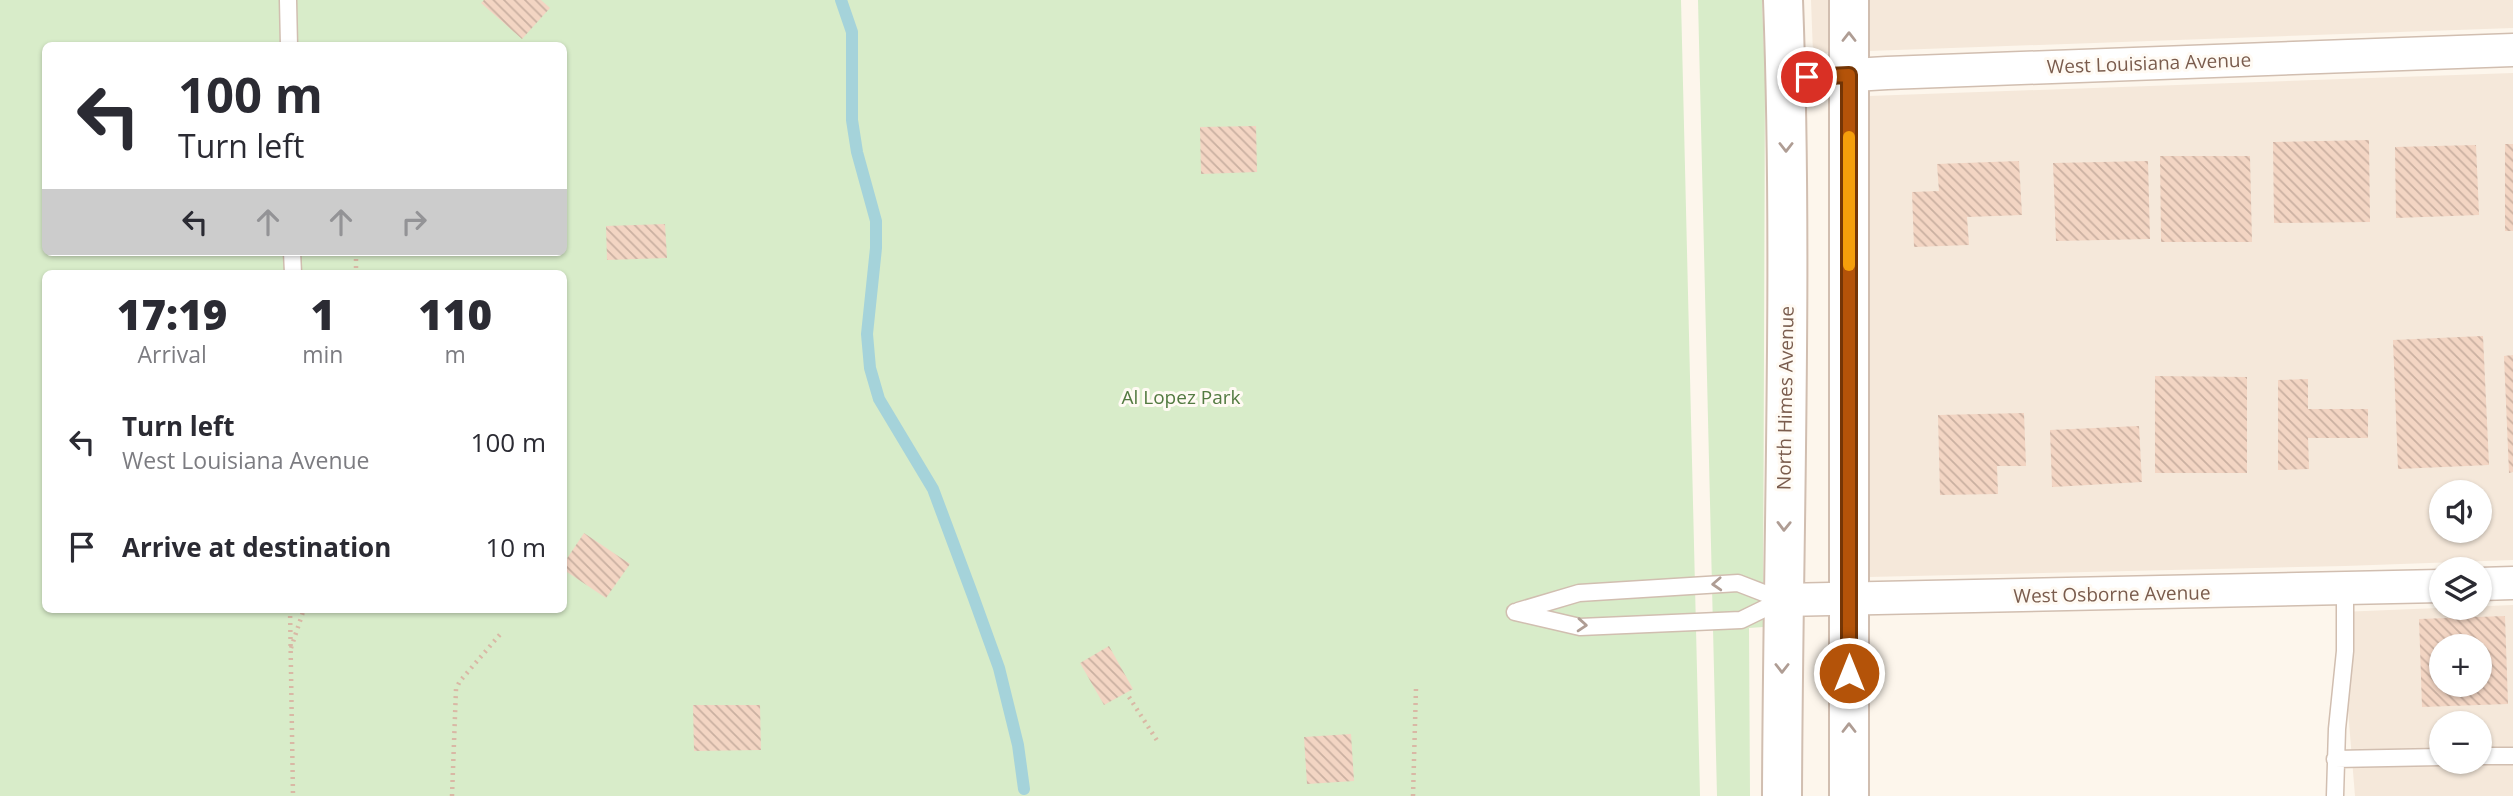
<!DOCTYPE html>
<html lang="en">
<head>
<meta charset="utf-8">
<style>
  body { margin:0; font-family:"Open Sans",sans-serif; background:#f7f7f7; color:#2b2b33; height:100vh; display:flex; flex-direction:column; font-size:26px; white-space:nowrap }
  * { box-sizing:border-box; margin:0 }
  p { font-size:23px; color:#7c7c81 }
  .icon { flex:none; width:38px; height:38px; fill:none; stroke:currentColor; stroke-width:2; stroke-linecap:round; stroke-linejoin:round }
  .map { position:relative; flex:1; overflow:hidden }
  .panel { position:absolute; left:42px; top:270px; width:525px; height:343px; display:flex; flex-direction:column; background:#fff; border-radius:10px; box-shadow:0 2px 5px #0004 }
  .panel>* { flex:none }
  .banner { position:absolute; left:42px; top:42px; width:525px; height:214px; border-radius:10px; box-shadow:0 2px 5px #0004; background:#fff; color:#2b2b33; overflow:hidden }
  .controls { position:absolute; left:2429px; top:480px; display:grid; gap:14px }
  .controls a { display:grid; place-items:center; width:63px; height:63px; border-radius:50%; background:#fff; box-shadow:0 2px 5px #0004; font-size:35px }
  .pin { position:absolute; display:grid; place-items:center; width:60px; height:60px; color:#fff; margin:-30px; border:4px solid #fff; border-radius:50%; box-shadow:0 2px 7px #0007 }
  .me { position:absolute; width:77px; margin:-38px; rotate:0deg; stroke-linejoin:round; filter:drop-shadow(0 0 5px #0008) }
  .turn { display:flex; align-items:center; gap:24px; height:147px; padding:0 21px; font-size:32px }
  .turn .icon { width:91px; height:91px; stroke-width:2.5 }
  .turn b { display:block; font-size:49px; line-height:60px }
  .lanes { display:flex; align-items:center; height:66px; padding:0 21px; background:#0003; justify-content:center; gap:35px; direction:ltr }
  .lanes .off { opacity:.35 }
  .eta { display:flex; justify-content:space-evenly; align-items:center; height:119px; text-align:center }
  .eta b { font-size:42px; font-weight:800; line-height:49px }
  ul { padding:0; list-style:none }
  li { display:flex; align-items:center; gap:21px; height:105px; padding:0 21px }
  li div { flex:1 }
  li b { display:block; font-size:26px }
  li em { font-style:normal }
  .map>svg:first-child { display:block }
  .residential { fill:#f5e8da; fill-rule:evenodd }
  .park { fill:#d8ecc9; fill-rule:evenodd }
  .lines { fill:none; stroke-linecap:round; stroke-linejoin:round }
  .stream { stroke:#a5d3da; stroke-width:12 }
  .building { fill:url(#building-back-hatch); fill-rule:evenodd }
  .service-casing { stroke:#d1beb0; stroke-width:19 }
  .minor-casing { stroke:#d1beb0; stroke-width:35 }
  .tertiary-casing { stroke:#d1beb0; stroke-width:42 }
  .path { stroke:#d9b8a5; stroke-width:4.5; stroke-dasharray:2 5; stroke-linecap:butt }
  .service { stroke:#fff; stroke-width:16 }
  .minor { stroke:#fff; stroke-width:32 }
  .tertiary { stroke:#fff; stroke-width:38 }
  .oneway { stroke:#af9d94 }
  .route-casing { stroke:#753606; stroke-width:18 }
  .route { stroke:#b45309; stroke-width:12 }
  .slow { stroke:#f59e0b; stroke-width:12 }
  .labels { text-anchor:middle; stroke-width:6; stroke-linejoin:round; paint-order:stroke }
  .street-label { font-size:19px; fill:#7a5c4d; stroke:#fffaf3 }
  .park-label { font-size:19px; fill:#537a41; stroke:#fffaf3 }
</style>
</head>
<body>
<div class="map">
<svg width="2513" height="796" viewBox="0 0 2513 796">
  <defs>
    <pattern id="building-back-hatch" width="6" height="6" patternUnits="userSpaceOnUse" patternTransform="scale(1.75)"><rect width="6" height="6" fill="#f3d5c3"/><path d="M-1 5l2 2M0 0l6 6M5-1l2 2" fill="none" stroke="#cab0a1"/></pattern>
  </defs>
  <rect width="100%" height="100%" fill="#fdf6ec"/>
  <path class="residential" d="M1811,0H1829V53L1813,54Z
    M1869,0H2513V28L1869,51Z
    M2513,73V560L2345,566L1868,577L1869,96ZM2441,492H2480V530H2441Z
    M2513,605V796H2355L2340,612ZM2441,646H2480V684H2441ZM2441,723H2480V761H2441Z"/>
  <path class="park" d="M0,0H1681L1700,796H0ZM46,46H564V252H46ZM46,273H564V609H46Z
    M1698,0H1762L1765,79L1763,627L1749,628L1750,796H1717Z"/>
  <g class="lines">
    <path class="stream" d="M841,0L852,32V120L857,152L876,221V248L867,334L870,368L879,399L933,489L973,596L999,668L1018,745L1024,789"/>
  </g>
  <path class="building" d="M484,0H541L550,8L522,39L481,3Z
    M1256,126L1257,172L1201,174L1200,127Z
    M2369,140L2370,222L2274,223L2273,142Z
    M2505,144H2513V231H2505Z
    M2476,145L2479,215L2396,218L2395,147Z
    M2160,156H2250L2252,242H2161Z
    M2019,161L2022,215L1967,217L1969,245L1914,247L1912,192L1939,191L1937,164Z
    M2148,161L2150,239L2056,241L2053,163Z
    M665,224L667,258L607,260L606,226Z
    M2483,336L2489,465L2398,469L2393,340Z
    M2513,355V472L2509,473L2504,356Z
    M2155,376L2247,377V473H2155Z
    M2308,379V409H2368V438H2308L2309,469L2278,470V380Z
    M2024,413L2026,466H1997L1998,494L1940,495L1938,415Z
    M2139,426L2142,482L2052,487L2050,430Z
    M584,533L630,564L606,598L564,570V563Z
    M2505,616L2508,704L2422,707L2419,619ZM2441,646H2480V684H2441Z
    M1109,646L1133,689L1104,705L1080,663Z
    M693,705H760L761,750L694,751Z
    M1351,734L1354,781L1307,784L1304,737Z"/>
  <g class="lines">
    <g class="service-casing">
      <path id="service" d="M288,0L289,46
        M292,252L293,273
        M1518,611L1579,593L1738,583L1782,600
        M1515,612L1580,627L1741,620L1782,600
        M2480,756H2513
        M2335,759L2441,757
        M2335,796L2337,729L2345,651V589"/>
    </g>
    <g class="minor-casing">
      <path id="minor" d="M1786,79L1887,73L2513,50
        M2480,584L2513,583
        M1782,600L2441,586"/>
    </g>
    <g class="tertiary-casing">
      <path id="tertiary" d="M1849,0V796
        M1782,796C1783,531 1793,265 1783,0"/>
    </g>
    <path class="path" d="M356,252V273
      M290,609L293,796
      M291,648L304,609
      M1129,697L1158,742
      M452,796L456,689L460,681L503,631
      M1413,796L1416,688"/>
    <use href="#service" class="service"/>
    <use href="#minor" class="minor"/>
    <use href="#tertiary" class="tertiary"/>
  </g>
  <defs><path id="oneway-chevron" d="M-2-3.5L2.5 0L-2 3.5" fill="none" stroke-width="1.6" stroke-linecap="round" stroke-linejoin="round" transform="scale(1.75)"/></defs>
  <g class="oneway">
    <use href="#oneway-chevron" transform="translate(1849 37) rotate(-90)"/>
    <use href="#oneway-chevron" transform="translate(1786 147) rotate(90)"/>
    <use href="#oneway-chevron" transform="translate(1784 526) rotate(91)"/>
    <use href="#oneway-chevron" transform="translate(1717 584) rotate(177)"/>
    <use href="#oneway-chevron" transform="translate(1582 625) rotate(4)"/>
    <use href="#oneway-chevron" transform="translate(1782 668) rotate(90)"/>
    <use href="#oneway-chevron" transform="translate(1849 728) rotate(-90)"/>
  </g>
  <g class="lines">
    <g class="route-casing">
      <path id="route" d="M1807,77L1849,75V673"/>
    </g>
    <use href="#route" class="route"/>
    <path class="slow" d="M1849,265V137"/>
  </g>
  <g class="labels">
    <g class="street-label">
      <text transform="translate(2149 63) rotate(-2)" y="7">West Louisiana Avenue</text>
      <text transform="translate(1785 398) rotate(-89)" y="7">North Himes Avenue</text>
      <text transform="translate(2112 594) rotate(-1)" y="7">West Osborne Avenue</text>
    </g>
    <g class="park-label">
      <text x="1181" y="404">Al Lopez Park</text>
    </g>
  </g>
</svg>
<div class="controls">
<a><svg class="icon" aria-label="sound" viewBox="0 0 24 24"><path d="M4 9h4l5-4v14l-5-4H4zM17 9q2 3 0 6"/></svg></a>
<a><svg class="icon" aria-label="layers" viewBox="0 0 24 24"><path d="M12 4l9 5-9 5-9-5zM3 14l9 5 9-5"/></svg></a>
<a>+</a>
<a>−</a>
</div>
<div class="pin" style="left:1807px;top:77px;background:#d93025"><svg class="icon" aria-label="arrive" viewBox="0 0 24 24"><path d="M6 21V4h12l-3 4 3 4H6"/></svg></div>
<svg class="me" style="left:1849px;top:673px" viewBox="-20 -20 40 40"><circle r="17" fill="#b45309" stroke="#fff" stroke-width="3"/><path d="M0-11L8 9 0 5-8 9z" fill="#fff"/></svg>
<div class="banner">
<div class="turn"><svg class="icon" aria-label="left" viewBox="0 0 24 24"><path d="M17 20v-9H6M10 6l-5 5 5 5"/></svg><div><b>100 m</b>Turn left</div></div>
<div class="lanes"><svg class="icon" aria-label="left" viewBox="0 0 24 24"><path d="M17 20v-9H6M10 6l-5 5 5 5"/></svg><svg class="icon off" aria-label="ahead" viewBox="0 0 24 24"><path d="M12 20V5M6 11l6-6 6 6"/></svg><svg class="icon off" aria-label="ahead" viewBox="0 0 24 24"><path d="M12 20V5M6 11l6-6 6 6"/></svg><svg class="icon off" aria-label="right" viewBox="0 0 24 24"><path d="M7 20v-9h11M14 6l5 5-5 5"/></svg></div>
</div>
<section class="panel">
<div class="eta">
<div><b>17:19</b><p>Arrival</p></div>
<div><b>1</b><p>min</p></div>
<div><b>110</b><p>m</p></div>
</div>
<ul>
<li><svg class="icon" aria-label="left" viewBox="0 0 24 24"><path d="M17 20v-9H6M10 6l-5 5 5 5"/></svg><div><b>Turn left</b><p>West Louisiana Avenue</p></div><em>100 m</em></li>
<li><svg class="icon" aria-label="arrive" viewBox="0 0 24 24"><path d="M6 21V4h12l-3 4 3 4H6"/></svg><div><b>Arrive at destination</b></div><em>10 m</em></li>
</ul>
</section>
</div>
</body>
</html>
